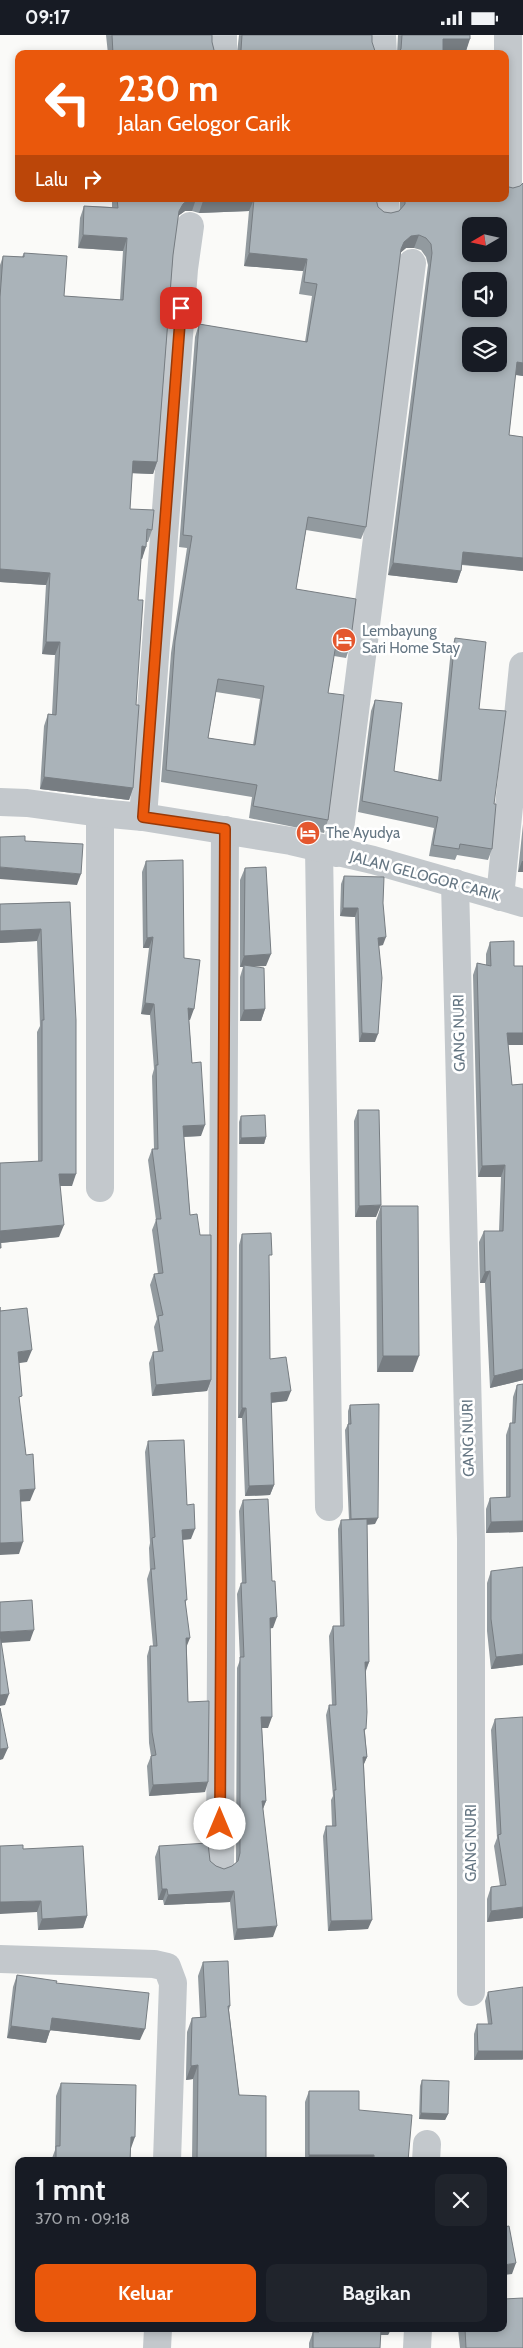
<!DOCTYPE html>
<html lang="id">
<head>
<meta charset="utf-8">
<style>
  body { margin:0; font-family:Cabin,sans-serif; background:#20242c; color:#f1f3f6; height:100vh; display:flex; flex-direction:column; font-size:19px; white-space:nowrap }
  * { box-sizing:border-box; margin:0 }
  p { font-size:16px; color:#9ea1a6 }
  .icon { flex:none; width:28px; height:28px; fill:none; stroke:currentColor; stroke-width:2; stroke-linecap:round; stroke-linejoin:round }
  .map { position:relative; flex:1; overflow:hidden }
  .drawer { position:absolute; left:15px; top:2122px; width:492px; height:175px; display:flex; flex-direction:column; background:#171b24; border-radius:10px; box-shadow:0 2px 8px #0003 }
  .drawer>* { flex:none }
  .hud { position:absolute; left:15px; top:15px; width:494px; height:152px; border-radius:10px; box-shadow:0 2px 8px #0003; background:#ea580c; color:#fff; overflow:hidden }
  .needle { width:32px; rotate:261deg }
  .fabs { position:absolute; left:462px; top:182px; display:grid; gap:10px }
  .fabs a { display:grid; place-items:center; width:45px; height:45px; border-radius:10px; background:#171b24; box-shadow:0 2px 8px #0003; font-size:25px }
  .pin { position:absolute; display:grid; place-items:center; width:42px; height:42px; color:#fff; margin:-21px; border-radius:10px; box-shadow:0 2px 8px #0006 }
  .me { position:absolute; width:55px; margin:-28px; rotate:0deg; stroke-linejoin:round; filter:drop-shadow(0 0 4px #0008) }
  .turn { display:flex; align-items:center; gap:18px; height:105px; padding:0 20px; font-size:22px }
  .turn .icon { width:65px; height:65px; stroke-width:2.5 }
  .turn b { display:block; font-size:35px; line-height:42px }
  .then { display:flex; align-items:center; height:48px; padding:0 20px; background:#0003; gap:10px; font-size:19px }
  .round { display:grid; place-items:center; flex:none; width:52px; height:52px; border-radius:10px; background:#20242c }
  .headline { display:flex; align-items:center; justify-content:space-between; height:85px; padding:0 20px }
  h1 { font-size:30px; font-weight:700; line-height:38px }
  .button { display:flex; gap:10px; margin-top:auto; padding:10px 20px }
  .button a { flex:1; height:58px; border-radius:10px; background:#ea580c; color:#fff; font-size:20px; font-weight:700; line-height:58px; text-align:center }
  .button a+a { background:#20242c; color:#f1f3f6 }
  .status { display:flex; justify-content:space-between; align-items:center; height:35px; padding:0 25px; background:#171b24; direction:ltr }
  .status svg { height:14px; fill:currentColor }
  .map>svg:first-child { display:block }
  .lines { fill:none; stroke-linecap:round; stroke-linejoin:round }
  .minor { stroke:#c3c8cc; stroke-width:28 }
  .tertiary { stroke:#c3c8cc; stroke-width:28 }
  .wall { fill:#929a9f; fill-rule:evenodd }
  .shaded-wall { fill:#777d82 }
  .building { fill:#aab3b9; stroke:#777d82; fill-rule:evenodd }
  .route-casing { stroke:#983908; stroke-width:12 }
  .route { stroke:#ea580c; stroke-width:9 }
  .labels { text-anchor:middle; stroke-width:5; stroke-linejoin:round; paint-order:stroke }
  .poi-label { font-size:15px; fill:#657683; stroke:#fff; text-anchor:start }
  .street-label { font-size:15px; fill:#657683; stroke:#fff }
</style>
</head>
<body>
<div class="status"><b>09:17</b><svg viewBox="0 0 49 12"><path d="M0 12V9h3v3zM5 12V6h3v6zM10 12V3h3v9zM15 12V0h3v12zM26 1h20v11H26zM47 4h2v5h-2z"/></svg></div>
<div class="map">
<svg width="523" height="2313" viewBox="0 0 523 2313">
  <rect width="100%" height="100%" fill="#fafaf8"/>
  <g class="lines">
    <path class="minor" d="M223,0V19
      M382,0L383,19
      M508,150V0
      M385,164L386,175
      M143,782L184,234L190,191
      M319,813L329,1472
      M337,818L412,228
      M455,848L471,1504V1957
      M500,862L523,631
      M100,1153V778
      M220,1829L225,795
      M0,1924L154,1929L167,1932L173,1948L167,2126
      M426,2126L427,2109
      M157,2313L158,2294
      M417,2313L418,2294"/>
    <path class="tertiary" d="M0,767L27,768L100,778L143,782L291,806L373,825L523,868"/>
  </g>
  <path class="wall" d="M106,0H212V7L214,15L218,19H108Z
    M239,0H372L237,18Z
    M398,0H470L466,16L397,19Z
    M523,148V341L515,340L509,400L523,402V536L462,530L461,536L457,548L388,540L428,230L426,222L421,215L414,213H406L400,218L366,492L361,504L306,495L296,554L350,611L346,623L334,621L328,658V785L324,798L249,783L252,762L161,747L171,618L187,513L179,512L195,302L199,289L305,307L312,261L299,259L303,236L244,231L249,176L199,178L192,176H185L178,181L173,220L157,427L153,439L132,438L130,474L152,495L148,507H146L142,524H141L138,565L136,670L133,753L129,765L40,754L44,691L48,679H52L55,620L42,619L46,550L0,547V230L3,221L22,222L24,218L64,261L120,265L123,216L78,213L80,183L84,171L112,172V164H376L378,172L384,177L391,178L399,176L400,174V164H505L513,153L520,151ZM216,657L260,664L253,710L208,703Z
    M455,603L479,674L494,769L492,814L488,825L457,820L455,825L429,821L434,793L358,777L371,676L375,665L394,736L438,745L451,614Z
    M523,789V837H518Z
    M146,826L184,923L190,985H189L192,1028L201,1101L184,1102L190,1180L211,1345L207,1356L152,1361L149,1328L153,1317H158L154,1292L157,1284L150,1250L154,1239H158L152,1195L156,1185L148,1125L152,1114H154L152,1041L154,1034L150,980L141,979L149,913H143L142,837Z
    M245,833L266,931H254L265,974L261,986H240V942L243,932H240V845Z
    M344,841L383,868V910L379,911L375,1007H359L355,882L340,881L341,849Z
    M70,867L72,1151H60L59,1202L1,1208L0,1128L38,1127L37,997L40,991L37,906L0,908V869Z
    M490,907L508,1010L512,1050L523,1049V1345L490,1353L485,1248H480L479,1207L484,1196H499L501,1142H478L473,940L477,928L486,930V919Z
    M358,1075L376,1182H355L354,1086Z
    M241,1081L266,1102L264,1109H239V1087Z
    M381,1171L413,1337H377L376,1186Z
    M242,1199L269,1227L270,1324L287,1366L271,1368L274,1450L270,1460L245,1461L242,1383H238L239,1210Z
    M517,1350L523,1497L486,1498V1474L490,1463L506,1462V1400L510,1388H512L513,1362Z
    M350,1370L375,1489L367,1490L369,1627L366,1636L365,1697L367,1722L364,1729L368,1894L328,1896L323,1801L326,1791H332L331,1765L333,1761L326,1680L329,1670H332L329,1601L333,1591H340L338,1494L341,1485H349L345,1395L348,1389V1376Z
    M148,1406L187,1470L191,1504L183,1505L186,1570L188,1667L205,1757L149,1761L147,1731L151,1721L149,1708L147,1621L150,1611H153L147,1544L150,1535L149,1513L150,1508L145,1417Z
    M243,1465L273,1593H270L268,1693H262L266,1766L263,1774L273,1902L234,1905L230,1867L164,1870L163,1865H158L155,1822L159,1811L210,1826L216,1831L224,1834L232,1831L236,1828L237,1633L240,1625L237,1559L241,1548H242L239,1476Z
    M491,1536L523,1630L491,1634L487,1596V1548Z
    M495,1684L523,1883L487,1887V1864L491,1852L500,1851L494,1811L497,1803L491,1695Z
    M23,1814L87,1881L83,1893L38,1895L37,1877Z
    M203,1927L230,1971L229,1975L239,2060L266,2126H192L193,2044L186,2045V2039L187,1997L192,1983L200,1982L198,1941Z
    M17,1940L56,1948L140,2005L50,1995L46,2008L7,2003L13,1952Z
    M488,1957L523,2025H474V1999L477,1989H488L485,1966Z
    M422,2045L448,2079L445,2085L419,2084L420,2051Z
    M61,2048L131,2114L130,2126H51L55,2115L56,2061Z
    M309,2056L359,2075L408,2126H305V2067Z
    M19,2244V2285H15L16,2252Z
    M315,2294H391L388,2300H380V2313H309V2308L313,2297H315Z
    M458,2294H504L523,2313H460Z"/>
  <path class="shaded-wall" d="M443,4H470L466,16L438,17Z
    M189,164H196L192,176H185L178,181L179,176L183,169Z
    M254,164L249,176L199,178L203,166Z
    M83,200L127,203L123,216L78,213Z
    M419,200L414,213H406L399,219L404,207L411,201Z
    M249,218L307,224L303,236L244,231Z
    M517,327L523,328V341L512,339Z
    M133,426L157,427L153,439L128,438Z
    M142,511L146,512L142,524H137Z
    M463,517L523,523V536L459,529Z
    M393,528L461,536L457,548L388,540Z
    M0,534L50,538L46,550L0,547Z
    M46,607H60L55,620L42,619Z
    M44,742L133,753L129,765L40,754Z
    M522,826H523V837H518Z
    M0,832L81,839L77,850L0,844Z
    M343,873H358L355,882L340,881Z
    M41,894L37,906L0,908V896Z
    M153,902L149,913H143L147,903Z
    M386,902L383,910L375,911L378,903Z
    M271,919L266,931L244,932V930L243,932H240L244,921Z
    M145,968L154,969L150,980L141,979Z
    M188,973L194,974L190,985L184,984Z
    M265,974L261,986H240L244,975Z
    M362,998L378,999L375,1007H359Z
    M507,998H523V1010H503Z
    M205,1090L201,1101L179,1102L183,1091Z
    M266,1102L264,1109H239L241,1103Z
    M505,1130L501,1142H478L482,1131Z
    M59,1139H76L72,1151H54Z
    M381,1170L376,1182H355L359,1171Z
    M64,1190L59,1202L0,1208V1196Z
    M490,1236L485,1248H480L485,1237Z
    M32,1315L27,1327L13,1329L18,1317Z
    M383,1321H419L413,1337H377Z
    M523,1334V1345L490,1353L494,1341Z
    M211,1345L207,1356L152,1361L156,1350Z
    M291,1356L287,1366L267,1368L271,1358Z
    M242,1373H246L242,1383H238Z
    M274,1450L270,1460L245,1461L249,1451Z
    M35,1454L30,1466L16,1467L20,1455Z
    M378,1483L375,1489L349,1490L351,1484Z
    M523,1486V1497L486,1498L491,1487Z
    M195,1494L191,1504L178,1505L182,1495Z
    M23,1507L19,1519L0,1520V1508Z
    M277,1582L273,1593L266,1594L270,1583Z
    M34,1595L30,1606L0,1608V1597Z
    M186,1603H190L186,1613Z
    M523,1619V1630L491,1634L496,1622Z
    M365,1627H369L365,1637Z
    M9,1659L5,1670L0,1671V1660Z
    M261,1682H272L268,1693H257Z
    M8,1713L3,1724L0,1725V1714Z
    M363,1722H367L363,1731Z
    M208,1747L205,1757L149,1761L153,1750Z
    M262,1766H266L262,1776Z
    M162,1854H167L163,1865H158Z
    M234,1856L230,1867L164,1870L168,1860Z
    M41,1866L37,1877L0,1879V1867Z
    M523,1872V1883L487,1887L491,1876Z
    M87,1881L83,1893L38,1895L42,1884Z
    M372,1885L368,1894L328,1896L331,1886Z
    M277,1891L273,1902L234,1905L237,1894Z
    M52,1983L145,1994L140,2005L48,1995Z
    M11,1991L50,1996L46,2008L7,2003Z
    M478,2016H523V2024L474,2025Z
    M198,2030L193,2044L186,2045L191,2031Z
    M421,2078L448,2079L445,2085L419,2084Z
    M131,2102H135L130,2116Z
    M309,2120H374L372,2126H307Z
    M516,2228L512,2239L504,2240V2230Z
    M19,2274V2285H15Z
    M379,2294H391L388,2300H377Z"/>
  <path class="building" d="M112,0H212V7L214,15L218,19H113Z
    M242,0H372V7L375,16L379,19H237L241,15Z
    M402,0H470V4H443V19H397L401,14Z
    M523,148V328L517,327L509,400L523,402V523L463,517L461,536L393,528L432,218L431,209L426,203L419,200L411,201L404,207L401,214L366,492L308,482L296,554L356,564L350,611L336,609L328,658L344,660L328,785L253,771L257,750L166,735L175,606L192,501L183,500L199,289L307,307L317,249L304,247L307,224L249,218L254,164H376L378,172L384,177L391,178L399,176L405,169V164H505V151L513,153L520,151ZM471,191H499V219H471ZM471,246H499V274H471ZM471,301H499V329H471ZM218,644L264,651L255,710L208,703Z
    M117,164H191H189L183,169L179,176L173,220L157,427L133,426L130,474L154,475L152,495L147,494L146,512L142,511L138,565H143L136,670H139L133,753L44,742L48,679L56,680L60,607H46L50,538L0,534V262L3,221L24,222V218L67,221L64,261L123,265L127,203L83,200L84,171L118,173Z
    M198,164H254L203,166Z
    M455,603L486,607L479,674L506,676L494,769H496L492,814L460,809L459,814L433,810L438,782L362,766L375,665L402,668L394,736L441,746Z
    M25,801V806L83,809L81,839L0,832V802Z
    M183,825L184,923L200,925L194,974L188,973L192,1028L201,1027L205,1090L183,1091L190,1180L197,1179L200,1200H211V1345L156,1350L153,1317L163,1316L158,1281L163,1280L154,1239L163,1238L156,1184H161L152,1114H158L156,1030H158L154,969L145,968L153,902L147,903L146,826Z
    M266,832L271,919L244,921L245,833Z
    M344,841L384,842L383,868L386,902L378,903L382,943L378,999L362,998L358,873H343Z
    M70,867L76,985V1139H59L64,1190L0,1196L1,1213H0V1128L42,1126V985H44L41,894L0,896V869Z
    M514,906V931H523V998H507L512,1050L523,1049V1334L494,1341L490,1236L485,1237L484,1196H503L505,1130L482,1131L477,928L491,931L490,907Z
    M244,930L264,933L265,974L244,975Z
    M358,1075H379L381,1170L359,1171Z
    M265,1080L266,1102L241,1103V1081Z
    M381,1171H418L419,1321H383Z
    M271,1198L272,1220H269L270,1324L286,1322L291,1356L271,1358L274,1450L249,1451L246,1373H242V1199Z
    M0,1272V1276L27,1273L32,1315L18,1317L22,1361L19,1362L26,1420L33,1419L35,1454L20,1455L23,1507L0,1508Z
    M523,1349V1486L491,1487L490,1463L510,1462V1388H515L517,1350Z
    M379,1369L378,1483L351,1484L348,1389H351L350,1370Z
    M184,1405L187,1470L194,1469L195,1494L182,1495L187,1565H185L190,1603H186L188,1667L209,1666L208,1747L153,1750L151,1721L156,1720L152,1697L150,1611H157L151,1534H155L152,1503L155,1502L148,1406Z
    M268,1464L272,1546H275L277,1582L270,1583L272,1682H261L266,1766H262L277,1891L237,1894L234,1856L168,1860L167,1854H162L159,1811L208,1808L210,1826L216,1831L224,1834L232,1831L238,1826L240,1818V1622H244L241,1548H246L243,1465Z
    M367,1484L369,1627H365L367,1677L366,1694H364L367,1722H363L372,1885L331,1886L326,1791H336L334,1755H336L329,1670H336L333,1591H344L341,1485Z
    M523,1532V1619L496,1622L491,1584V1536Z
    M32,1565L34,1595L0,1597V1567Z
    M0,1599L9,1659L0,1660Z
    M0,1673L8,1713L0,1714Z
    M523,1682V1872L491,1876V1852L506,1850L498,1800L501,1799L495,1684Z
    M23,1810V1814L83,1811L87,1881L42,1884L41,1866L0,1867V1811Z
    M228,1926L230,1971H228L239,2060L266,2061V2126H197L198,2030L191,2031V2026L192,1983L206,1982L203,1927Z
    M17,1940L57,1946L56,1948L149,1958L145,1994L52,1983L50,1996L11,1991Z
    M523,1952V2016H478L477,1989H492L488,1957Z
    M422,2045L449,2046L448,2079L421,2078Z
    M61,2048L136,2050L135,2102H131L130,2126H56V2111H60Z
    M309,2056H359V2075L412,2080L408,2126H374V2120H309Z
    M509,2191L516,2228L504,2230V2192Z
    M523,2263V2313H466L465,2294H504V2264Z
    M319,2294H381L380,2313H313V2297H319Z"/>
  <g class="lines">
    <g class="route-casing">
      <path id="route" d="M181,273L143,782L225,794L220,1789"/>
    </g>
    <use href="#route" class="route"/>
  </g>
  <defs>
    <g id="hotel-disc" transform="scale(1.25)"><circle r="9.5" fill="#e4572e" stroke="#fff"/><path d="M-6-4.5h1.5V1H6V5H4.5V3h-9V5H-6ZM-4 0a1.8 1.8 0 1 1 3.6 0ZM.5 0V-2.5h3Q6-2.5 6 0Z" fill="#fff"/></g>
  </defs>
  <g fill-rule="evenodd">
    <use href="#hotel-disc" x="344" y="605"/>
    <use href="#hotel-disc" x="308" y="798"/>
  </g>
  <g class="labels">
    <g class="poi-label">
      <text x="362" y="601">Lembayung<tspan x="362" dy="17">Sari Home Stay</tspan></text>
      <text x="326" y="803">The Ayudya</text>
    </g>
    <g class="street-label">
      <text transform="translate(425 841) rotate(15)" y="5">JALAN GELOGOR CARIK</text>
      <text transform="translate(459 998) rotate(-91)" y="5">GANG NURI</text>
      <text transform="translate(468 1403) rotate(-91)" y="5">GANG NURI</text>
      <text transform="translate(471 1808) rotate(-90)" y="5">GANG NURI</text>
    </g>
  </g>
</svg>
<div class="fabs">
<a><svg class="needle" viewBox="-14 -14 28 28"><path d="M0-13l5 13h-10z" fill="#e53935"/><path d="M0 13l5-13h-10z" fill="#9ea1a6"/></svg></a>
<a><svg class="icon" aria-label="sound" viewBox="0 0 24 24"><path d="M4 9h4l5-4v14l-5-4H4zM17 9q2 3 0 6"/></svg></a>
<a><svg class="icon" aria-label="layers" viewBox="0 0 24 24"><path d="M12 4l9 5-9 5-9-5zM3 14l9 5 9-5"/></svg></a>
</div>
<div class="pin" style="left:181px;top:273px;background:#d93025"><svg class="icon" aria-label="arrive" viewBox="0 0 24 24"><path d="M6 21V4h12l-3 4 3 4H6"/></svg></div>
<svg class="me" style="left:220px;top:1789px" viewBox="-20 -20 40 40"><circle r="19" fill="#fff"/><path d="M0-13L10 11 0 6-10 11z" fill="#ea580c"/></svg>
<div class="hud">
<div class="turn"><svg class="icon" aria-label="left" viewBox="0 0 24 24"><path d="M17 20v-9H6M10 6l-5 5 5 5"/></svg><div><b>230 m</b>Jalan Gelogor Carik</div></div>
<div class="then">Lalu<svg class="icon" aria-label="right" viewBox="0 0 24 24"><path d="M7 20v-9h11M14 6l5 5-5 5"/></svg></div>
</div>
<section class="drawer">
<div class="headline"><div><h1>1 mnt</h1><p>370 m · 09:18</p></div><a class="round"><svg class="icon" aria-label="close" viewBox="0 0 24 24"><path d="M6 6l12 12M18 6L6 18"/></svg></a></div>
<div class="button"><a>Keluar</a><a>Bagikan</a></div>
</section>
</div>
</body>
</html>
